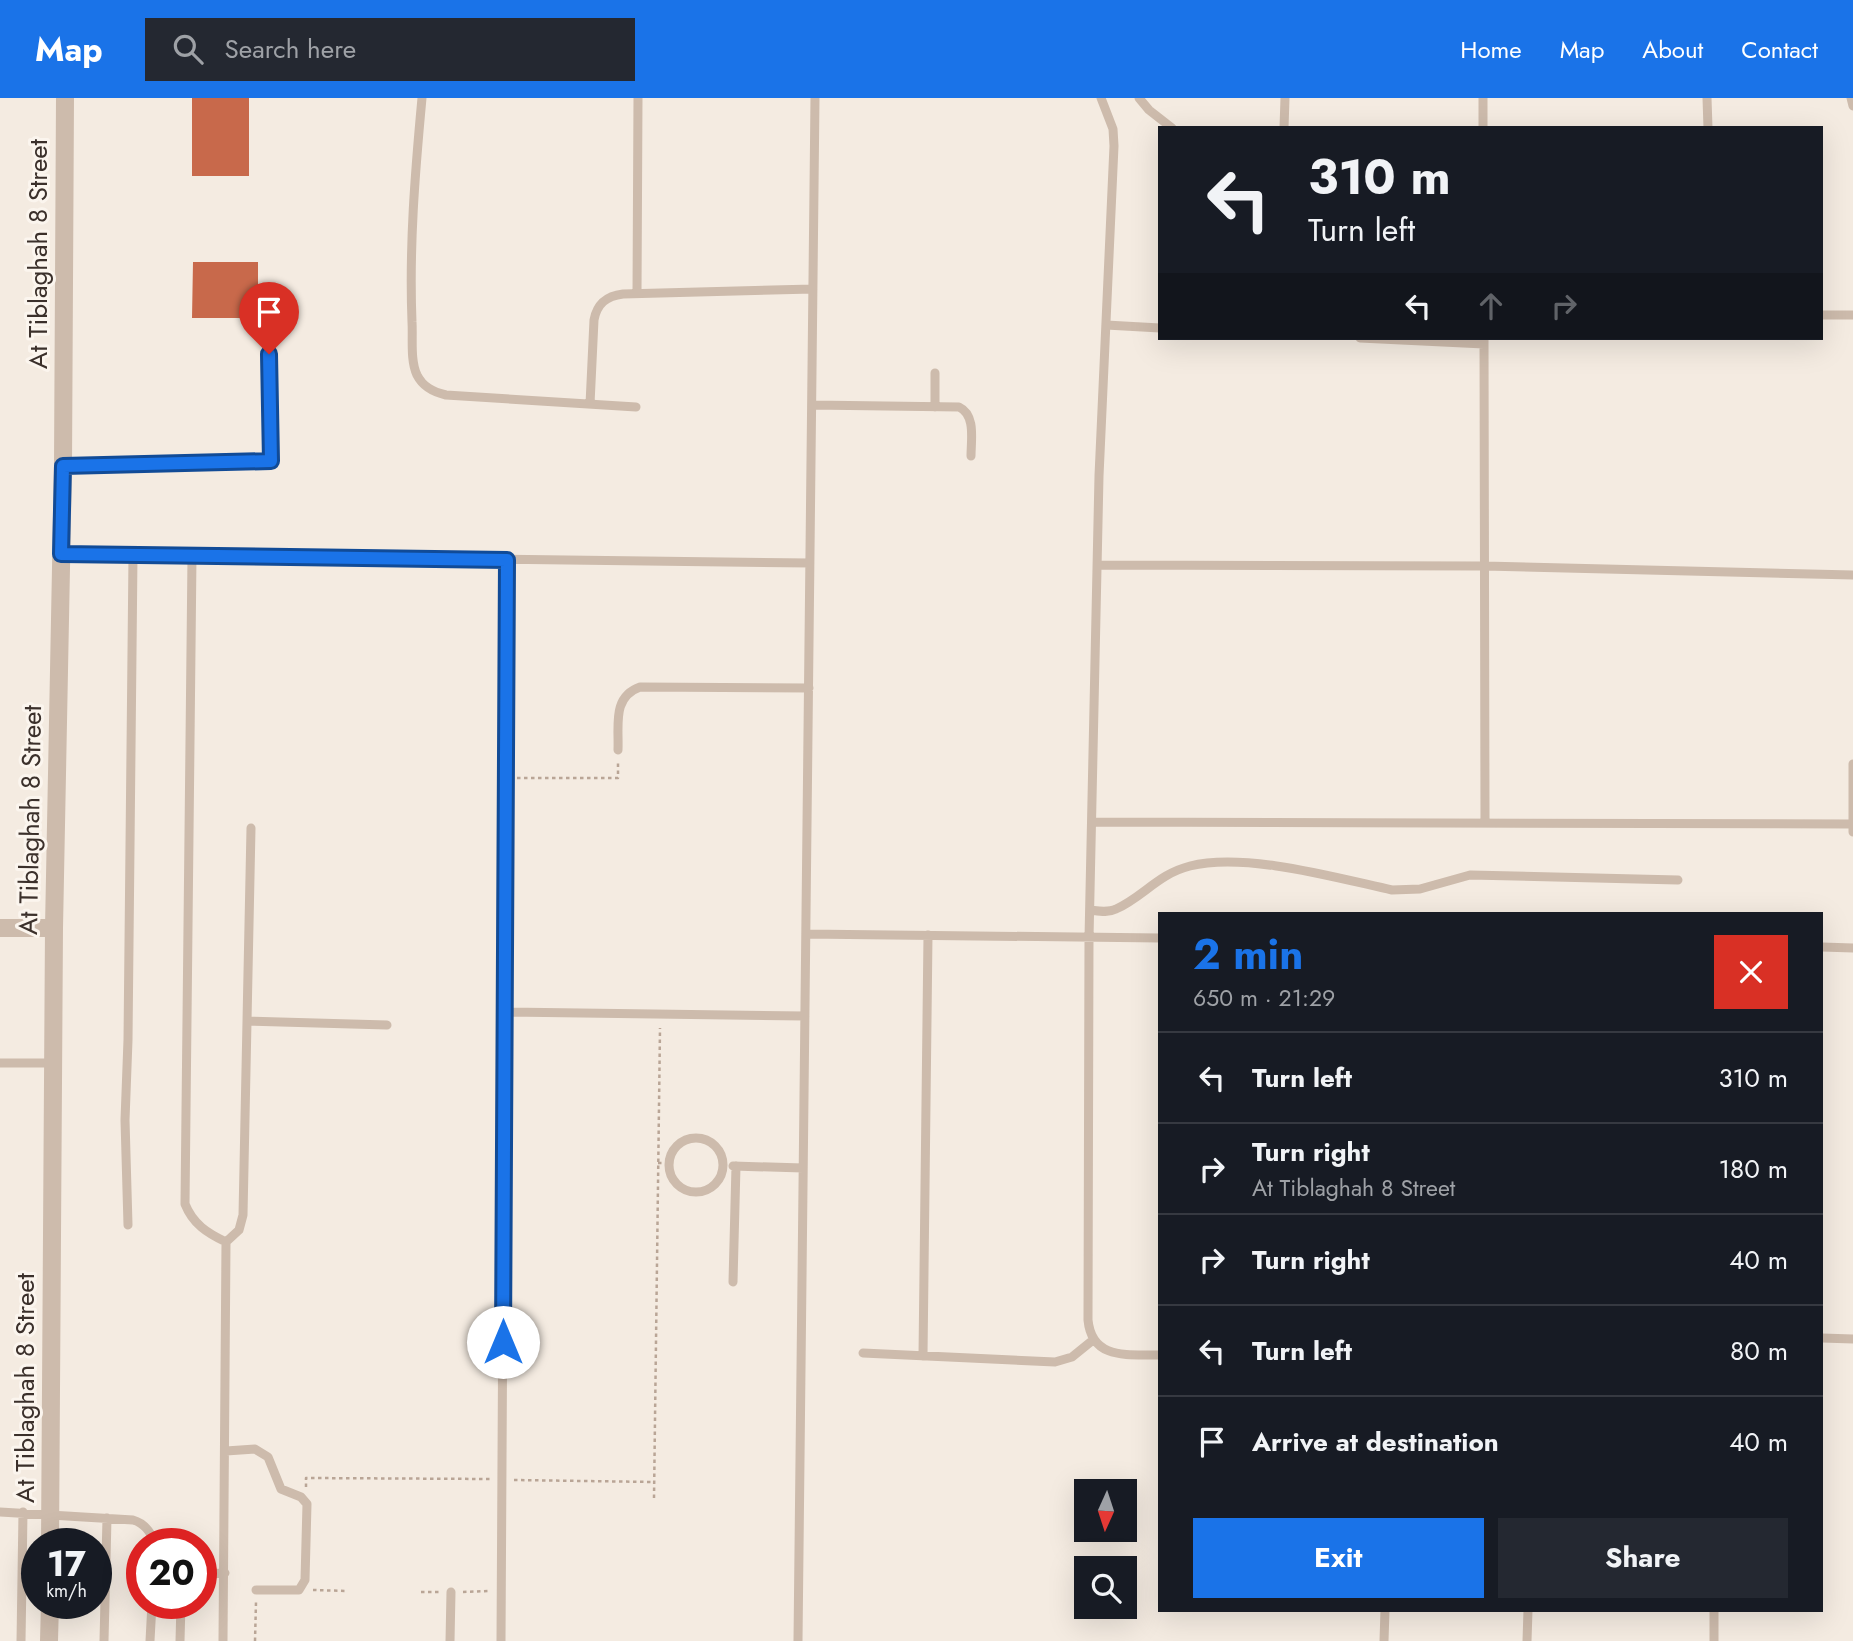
<!DOCTYPE html>
<html lang="en">
<head>
<meta charset="utf-8">
<style>
  body { margin:0; font-family:Jost,sans-serif; background:#242831; color:#f1f3f6; height:100vh; display:flex; flex-direction:column; font-size:26px; white-space:nowrap }
  * { box-sizing:border-box; margin:0 }
  p { font-size:23px; color:#9ea1a6 }
  .icon { flex:none; width:38px; height:38px; fill:none; stroke:currentColor; stroke-width:2; stroke-linecap:round; stroke-linejoin:round }
  .map { position:relative; flex:1; overflow:hidden }
  .side { position:absolute; left:1158px; top:814px; width:665px; height:700px; display:flex; flex-direction:column; background:#171b24; border-radius:0px; box-shadow:0 7px 28px #0002 }
  .side>* { flex:none }
  .top-card { position:absolute; left:1158px; top:28px; width:665px; height:214px; border-radius:0px; box-shadow:0 7px 28px #0002; background:#171b24; color:#f1f3f6; overflow:hidden }
  .needle { width:46px; rotate:183deg }
  .controls { position:absolute; left:1074px; top:1381px; display:grid; gap:14px }
  .controls a { display:grid; place-items:center; width:63px; height:63px; border-radius:0px; background:#171b24; box-shadow:0 7px 28px #0002; font-size:35px }
  .speed { position:absolute; left:21px; top:1430px; display:flex; gap:14px; font-size:35px; font-weight:700; text-align:center }
  .speed>* { display:grid; place-content:center; width:91px; height:91px; border-radius:50%; background:#171b24; box-shadow:0 7px 28px #0002; line-height:1 }
  .speed small { font-size:18px; font-weight:400 }
  .speed .limit { border:10px solid #d22; background:#fff; color:#111 }
  .pin { position:absolute; display:grid; place-items:center; width:60px; height:60px; color:#fff; margin:-72px -30px; border-radius:50% 50% 50% 0; rotate:-45deg; box-shadow:0 0 7px #0007 }
  .pin .icon { rotate:45deg }
  .me { position:absolute; width:77px; margin:-38px; rotate:0deg; stroke-linejoin:round; filter:drop-shadow(0 0 5px #0008) }
  .turn { display:flex; align-items:center; gap:24px; height:147px; padding:0 35px; font-size:32px }
  .turn .icon { width:91px; height:91px; stroke-width:2.5 }
  .turn b { display:block; font-size:49px; line-height:60px }
  .lanes { display:flex; align-items:center; height:66px; padding:0 35px; background:#0003; justify-content:center; gap:35px; direction:ltr }
  .lanes .off { opacity:.35 }
  .round { display:grid; place-items:center; flex:none; width:74px; height:74px; border-radius:0px; background:#242831 }
  .headline { display:flex; align-items:center; justify-content:space-between; height:119px; padding:0 35px }
  h1 { font-size:42px; font-weight:700; line-height:52px; color:#1a73e8 }
  .button { display:flex; gap:14px; margin-top:auto; padding:14px 35px }
  .button a { flex:1; height:80px; border-radius:0px; background:#1a73e8; color:#fff; font-size:28px; font-weight:700; line-height:80px; text-align:center }
  .button a+a { background:#242831; color:#f1f3f6 }
  ul { padding:0; list-style:none }
  li { display:flex; align-items:center; gap:21px; height:91px; padding:0 35px; border-top:2px solid #363941 }
  li div { flex:1 }
  li b { display:block; font-size:26px }
  li em { font-style:normal }
  header { display:flex; align-items:center; gap:42px; box-sizing:border-box; height:98px; padding:0 35px; background:#1a73e8; color:#fff }
  header strong { font-size:33px }
  nav { display:flex; gap:38px; margin-inline-start:auto; font-size:24px }
  .search { width:490px; height:63px; background:#242831; display:flex; align-items:center; gap:18px; box-sizing:border-box; padding:0 24px; border-radius:0px; color:#9ea1a6; font-size:26px }
  .map>svg:first-child { display:block }
  .building { fill:#c8694b }
  .lines { fill:none; stroke-linecap:round; stroke-linejoin:round }
  .path { stroke:#b9a596; stroke-width:2.5; stroke-dasharray:3.5 3.5; stroke-linecap:butt }
  .service { stroke:#cdbbac; stroke-width:9 }
  .minor { stroke:#cdbbac; stroke-width:18 }
  .route-casing { stroke:#114b97; stroke-width:18 }
  .route { stroke:#1a73e8; stroke-width:12 }
  .labels { text-anchor:middle; stroke-width:6; stroke-linejoin:round; paint-order:stroke }
  .street-label { font-size:26px; fill:#3b302b; stroke:#fbf5ee }
</style>
</head>
<body>
<header>
<strong>Map</strong>
<div class="search"><svg class="icon" aria-label="search" viewBox="0 0 24 24"><circle cx="10" cy="10" r="6"/><path d="M15 15l6 6"/></svg>Search here</div>
<nav><a>Home</a><a>Map</a><a>About</a><a>Contact</a></nav>
</header>
<div class="map">
<svg width="1853" height="1543" viewBox="0 0 1853 1543">
  <rect width="100%" height="100%" fill="#f4ebe1"/>
  <path class="building" d="M192,0H249V78H192Z
    M193,164H258V220H192Z"/>
  <g class="lines">
    <path class="path" d="M517,680H618V665
      M658,1065H668
      M514,1382L654,1384
      M306,1389V1380L490,1381
      M654,1400L660,930
      M313,1492L347,1493
      M421,1494H439
      M463,1494L488,1493
      M255,1543L256,1504"/>
    <path class="service" d="M422,0C415,75 409,149 412,224C413,240 410,262 417,277C423,289 433,294 446,297L636,309
      M1101,0L1113,31L1114,48L1099,378L1089,840L1088,1222C1092,1263 1129,1256 1160,1257
      M1139,0L1149,12L1172,30
      M1483,0V30
      M1707,0L1708,30
      M1851,0L1853,8
      M1284,30L1285,0
      M637,195L638,0
      M1822,217H1853
      M1106,227L1160,230
      M1360,240L1484,246
      M1484,240L1485,723
      M590,306L594,222C597,206 606,198 623,196L813,191
      M812,307L959,309C976,317 971,342 971,358
      M935,309V275
      M63,367L271,363L269,256
      M61,456L810,465
      M192,458L185,1106C193,1126 207,1135 226,1144L223,1543
      M1099,467L1484,468L1853,477
      M618,652C619,627 612,599 640,589L809,590
      M1853,666V734
      M1092,724L1852,726
      M1090,812C1099,813 1108,815 1116,811C1143,799 1158,776 1190,768C1245,754 1337,780 1392,792L1420,791L1470,777L1678,782
      M806,836L1160,840
      M1822,849L1853,850
      M505,914L805,918
      M247,923L387,927
      M0,965H54
      M669 1067a27 27 0 1 1 54 0a27 27 0 1 1-54 0Z
      M733,1068L803,1070
      M128,1127L125,1022L128,942L133,457
      M226,1144L239,1132L243,1117L251,730
      M733,1184L736,1068
      M1822,1240L1853,1241
      M863,1255L1055,1264L1072,1259L1093,1242
      M923,1258L928,837
      M226,1353L255,1351L268,1359L281,1391L301,1399L307,1406L305,1482L299,1492H256
      M0,1414L133,1422C144,1425 151,1434 155,1446
      M201,1476L225,1475
      M1714,1512V1543
      M21,1543L23,1414
      M104,1543L107,1420
      M150,1543L152,1505
      M180,1543L181,1505
      M450,1543L451,1494
      M501,1543L507,462
      M798,1543L815,0
      M1384,1543L1385,1512
      M1527,1543L1528,1512"/>
    <path class="minor" d="M0,830H54
      M50,1446L54,830L63,367L65,0
      M49,1543L50,1505"/>
  </g>
  <g class="lines">
    <g class="route-casing">
      <path id="route" d="M269,256L271,363L63,368L61,456L507,462L503,1244"/>
    </g>
    <use href="#route" class="route"/>
  </g>
  <g class="labels">
    <g class="street-label">
      <text transform="translate(38 156) rotate(-90)" y="9">At Tiblaghah 8 Street</text>
      <text transform="translate(30 722) rotate(-89)" y="9">At Tiblaghah 8 Street</text>
      <text transform="translate(25 1290) rotate(-90)" y="9">At Tiblaghah 8 Street</text>
    </g>
  </g>
</svg>
<div class="controls">
<a><svg class="needle" viewBox="-14 -14 28 28"><path d="M0-13l5 13h-10z" fill="#e53935"/><path d="M0 13l5-13h-10z" fill="#9ea1a6"/></svg></a>
<a><svg class="icon" aria-label="search" viewBox="0 0 24 24"><circle cx="10" cy="10" r="6"/><path d="M15 15l6 6"/></svg></a>
</div>
<div class="speed"><div>17<small>km/h</small></div><div class="limit">20</div></div>
<div class="pin" style="left:269px;top:256px;background:#d93025"><svg class="icon" aria-label="arrive" viewBox="0 0 24 24"><path d="M6 21V4h12l-3 4 3 4H6"/></svg></div>
<svg class="me" style="left:503px;top:1244px" viewBox="-20 -20 40 40"><circle r="19" fill="#fff"/><path d="M0-13L10 11 0 6-10 11z" fill="#1a73e8"/></svg>
<div class="top-card">
<div class="turn"><svg class="icon" aria-label="left" viewBox="0 0 24 24"><path d="M17 20v-9H6M10 6l-5 5 5 5"/></svg><div><b>310 m</b>Turn left</div></div>
<div class="lanes"><svg class="icon" aria-label="left" viewBox="0 0 24 24"><path d="M17 20v-9H6M10 6l-5 5 5 5"/></svg><svg class="icon off" aria-label="ahead" viewBox="0 0 24 24"><path d="M12 20V5M6 11l6-6 6 6"/></svg><svg class="icon off" aria-label="right" viewBox="0 0 24 24"><path d="M7 20v-9h11M14 6l5 5-5 5"/></svg></div>
</div>
<section class="side">
<div class="headline"><div><h1>2 min</h1><p>650 m · 21:29</p></div><a class="round" style="background:#d93025;color:#fff"><svg class="icon" aria-label="close" viewBox="0 0 24 24"><path d="M6 6l12 12M18 6L6 18"/></svg></a></div>
<ul>
<li><svg class="icon" aria-label="left" viewBox="0 0 24 24"><path d="M17 20v-9H6M10 6l-5 5 5 5"/></svg><div><b>Turn left</b></div><em>310 m</em></li>
<li><svg class="icon" aria-label="right" viewBox="0 0 24 24"><path d="M7 20v-9h11M14 6l5 5-5 5"/></svg><div><b>Turn right</b><p>At Tiblaghah 8 Street</p></div><em>180 m</em></li>
<li><svg class="icon" aria-label="right" viewBox="0 0 24 24"><path d="M7 20v-9h11M14 6l5 5-5 5"/></svg><div><b>Turn right</b></div><em>40 m</em></li>
<li><svg class="icon" aria-label="left" viewBox="0 0 24 24"><path d="M17 20v-9H6M10 6l-5 5 5 5"/></svg><div><b>Turn left</b></div><em>80 m</em></li>
<li><svg class="icon" aria-label="arrive" viewBox="0 0 24 24"><path d="M6 21V4h12l-3 4 3 4H6"/></svg><div><b>Arrive at destination</b></div><em>40 m</em></li>
</ul>
<div class="button"><a>Exit</a><a>Share</a></div>
</section>
</div>
</body>
</html>
